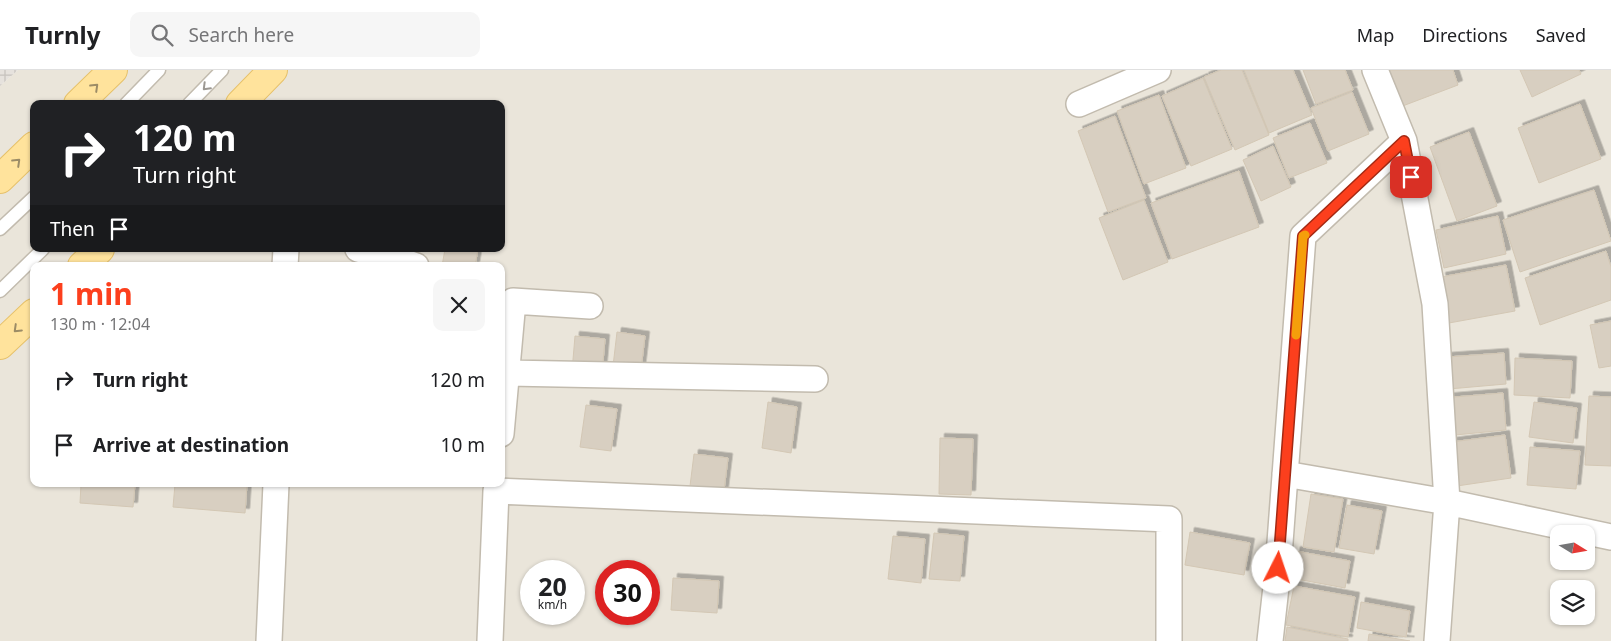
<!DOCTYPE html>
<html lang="en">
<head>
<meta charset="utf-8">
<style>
  body { margin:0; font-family:"Noto Sans",sans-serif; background:#f6f6f6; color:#202124; height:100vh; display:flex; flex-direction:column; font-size:19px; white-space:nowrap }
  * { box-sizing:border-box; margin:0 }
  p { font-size:16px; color:#757577 }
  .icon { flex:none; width:28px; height:28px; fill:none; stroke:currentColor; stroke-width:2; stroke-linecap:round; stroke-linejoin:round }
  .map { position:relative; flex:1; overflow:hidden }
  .sheet { position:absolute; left:30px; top:192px; width:475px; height:225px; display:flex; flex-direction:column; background:#fff; border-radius:10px; box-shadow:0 1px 4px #0004 }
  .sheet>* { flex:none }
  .hud { position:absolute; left:30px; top:30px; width:475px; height:152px; border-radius:10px; box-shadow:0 1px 4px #0004; background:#202124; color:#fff; overflow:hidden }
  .needle { width:32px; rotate:101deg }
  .fabs { position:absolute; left:1550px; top:455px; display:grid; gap:10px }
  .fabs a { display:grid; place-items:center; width:45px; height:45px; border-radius:10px; background:#fff; box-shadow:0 1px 4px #0004; font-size:25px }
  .speed { position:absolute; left:520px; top:490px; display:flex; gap:10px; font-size:25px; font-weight:700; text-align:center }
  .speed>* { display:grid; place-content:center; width:65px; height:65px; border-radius:50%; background:#fff; box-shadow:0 1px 4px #0004; line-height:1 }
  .speed small { font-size:12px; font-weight:400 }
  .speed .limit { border:8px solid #d22; background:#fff; color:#111 }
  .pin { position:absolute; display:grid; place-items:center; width:42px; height:42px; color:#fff; margin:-21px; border-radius:10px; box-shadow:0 2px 8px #0006 }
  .me { position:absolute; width:55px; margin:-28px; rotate:4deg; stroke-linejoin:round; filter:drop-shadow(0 0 4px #0008) }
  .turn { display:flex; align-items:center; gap:18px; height:105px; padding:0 20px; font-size:22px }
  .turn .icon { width:65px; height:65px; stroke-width:2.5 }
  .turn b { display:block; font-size:35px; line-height:42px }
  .then { display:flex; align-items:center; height:48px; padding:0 20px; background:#0003; gap:10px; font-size:19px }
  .round { display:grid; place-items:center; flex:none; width:52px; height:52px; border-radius:10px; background:#f6f6f6 }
  .head { display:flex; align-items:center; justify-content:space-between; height:85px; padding:0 20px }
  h1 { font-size:30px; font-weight:700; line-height:38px; color:#fc3f1d }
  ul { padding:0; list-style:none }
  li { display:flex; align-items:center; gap:15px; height:65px; padding:0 20px }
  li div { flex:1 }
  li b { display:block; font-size:19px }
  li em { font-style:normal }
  header { display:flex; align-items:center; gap:30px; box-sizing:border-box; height:70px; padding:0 25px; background:#fff; border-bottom:1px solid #e0e0e0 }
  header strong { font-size:24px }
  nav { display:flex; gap:28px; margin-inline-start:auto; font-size:18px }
  .search { width:350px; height:45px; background:#f6f6f6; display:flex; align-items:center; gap:12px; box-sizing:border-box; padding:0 18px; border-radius:10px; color:#757577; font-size:19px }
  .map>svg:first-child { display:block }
  .residential { fill:#eae5da; fill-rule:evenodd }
  .industrial { fill:url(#industrial-grid) }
  .building { fill:#d8cfc1; stroke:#d3c7b4; filter:url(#shadow) }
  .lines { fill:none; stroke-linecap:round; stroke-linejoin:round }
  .lane-casing { stroke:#c2bbae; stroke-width:15 }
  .street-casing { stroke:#c2bbae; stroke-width:28 }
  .primary-casing { stroke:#e6c16a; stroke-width:30 }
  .lane { stroke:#fff; stroke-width:12 }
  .street { stroke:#fff; stroke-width:25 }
  .primary { stroke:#ffe39c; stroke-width:28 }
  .oneway { stroke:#9c8c66 }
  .oneway2 { stroke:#9c9892 }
  .route-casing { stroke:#a42913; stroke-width:12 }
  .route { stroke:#fc3f1d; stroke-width:9 }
  .slow { stroke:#f59e0b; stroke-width:9 }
</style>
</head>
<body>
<header>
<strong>Turnly</strong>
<div class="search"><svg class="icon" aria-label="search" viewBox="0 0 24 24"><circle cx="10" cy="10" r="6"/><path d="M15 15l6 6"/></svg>Search here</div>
<nav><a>Map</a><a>Directions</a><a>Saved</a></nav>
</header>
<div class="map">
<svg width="1611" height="571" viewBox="0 0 1611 571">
  <defs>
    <pattern id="industrial-grid" width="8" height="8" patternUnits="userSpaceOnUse" patternTransform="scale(1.25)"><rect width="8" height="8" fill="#e6e2dd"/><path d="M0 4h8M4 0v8" fill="none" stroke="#c7c3be"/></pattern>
    <filter id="shadow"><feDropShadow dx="4.5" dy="-4.5" stdDeviation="0" flood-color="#0004"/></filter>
  </defs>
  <rect width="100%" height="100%" fill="#f6f3ec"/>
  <path class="residential" d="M18,0H1611V571H0V16ZM34,34H501V179H34ZM34,196H501V414H34ZM1559,464H1586V491H1559ZM531,501H574V544H531ZM606,501H649V544H606ZM1559,519H1586V546H1559Z"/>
  <path class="industrial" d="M0,0H18L0,16Z"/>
  <path class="building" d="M1221,0H1242L1269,65L1235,80L1204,7Z
    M1244,0H1293L1312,45L1269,63Z
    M1303,0H1345L1353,20L1316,34Z
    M1386,0H1453L1458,15L1400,37Z
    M1520,0H1579L1581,4L1532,27Z
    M1203,8L1232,79L1191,96L1162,26Z
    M1352,22L1369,64L1328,81L1311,38Z
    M1159,25L1186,98L1144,114L1117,41Z
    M1580,34L1601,89L1539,113L1518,58Z
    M1115,46L1146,128L1108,142L1078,61Z
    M1310,53L1327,93L1289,108L1273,68Z
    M1469,62L1497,136L1457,151L1430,77Z
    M1273,76L1291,117L1261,131L1243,90Z
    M1239,101L1259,157L1172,189L1151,133Z
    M1594,120L1611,171L1520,202L1503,150Z
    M1144,130L1168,192L1123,210L1099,148Z
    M1498,146L1506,184L1444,198L1436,160Z
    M445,179H478L475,196H442Z
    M1606,181L1611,197V230L1540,255L1525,208Z
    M1506,195L1515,241L1449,253L1441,207Z
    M1611,251V296L1599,298L1590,255Z
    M617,262L645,266L641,299L613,296Z
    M575,266L605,269L602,303L572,301Z
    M1504,283L1506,314L1449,319L1447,287Z
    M1515,288L1572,291L1570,328L1514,325Z
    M1503,323L1506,360L1445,366L1442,328Z
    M1589,326L1611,327V396L1585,395Z
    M768,332L797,337L791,383L762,378Z
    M1534,332L1577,338L1573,373L1529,367Z
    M586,335L617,339L611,381L580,377Z
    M1505,365L1511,408L1450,417L1444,373Z
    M940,368L973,369L971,425L939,424Z
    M1530,377L1580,381L1576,419L1527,415Z
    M694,384L728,388L723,428L689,424Z
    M81,414H135L133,437L80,433Z
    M175,414H247L245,443L173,437Z
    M1311,424L1343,429L1334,482L1303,477Z
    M1347,435L1382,441L1374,484L1339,478Z
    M1190,462L1250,473L1244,505L1185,495Z
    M934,463L964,466L960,511L929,509Z
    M893,466L925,469L921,513L888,509Z
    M1296,481L1350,491L1345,518L1291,508Z
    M673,508L719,511L717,543L671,540Z
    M1294,516L1355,527L1348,567L1286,555Z
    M1361,532L1410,541L1406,567L1357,558Z
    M1287,557L1348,569V571H1285Z
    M1369,564L1410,571H1368Z"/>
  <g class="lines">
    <g class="lane-casing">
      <path id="lane" d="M126,34L159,0
        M189,34L222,0
        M0,159L34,127
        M0,221L43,179"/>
    </g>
    <g class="street-casing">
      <path id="street" d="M1375,0L1404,71L1435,234L1447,432L1437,571
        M1079,34L1158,0
        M358,179L391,187L416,196
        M285,196L286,179
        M506,303L815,309
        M501,364L513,231L590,236
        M1285,404L1447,432L1611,467
        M269,571L276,414
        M490,571L496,421L1169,449V571
        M1270,571L1278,499L1303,166L1404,71"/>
    </g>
    <g class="primary-casing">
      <path id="primary" d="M78,34L113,0
        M240,34L273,0
        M0,109L34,76
        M82,196L100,179
        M0,275L34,243"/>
    </g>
    <use href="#lane" class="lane"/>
    <use href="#street" class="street"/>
    <use href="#primary" class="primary"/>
  </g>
  <defs><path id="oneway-chevron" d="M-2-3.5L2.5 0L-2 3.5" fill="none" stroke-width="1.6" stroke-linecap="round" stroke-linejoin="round" transform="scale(1.25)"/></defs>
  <g class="oneway">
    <use href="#oneway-chevron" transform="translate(95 17) rotate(-44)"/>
    <use href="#oneway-chevron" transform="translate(17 92) rotate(-44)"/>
    <use href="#oneway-chevron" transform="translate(17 259) rotate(136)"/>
  </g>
  <use class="oneway2" href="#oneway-chevron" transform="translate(206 17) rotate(135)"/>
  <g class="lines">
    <g class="route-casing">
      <path id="route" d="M1278,498L1303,166L1404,71L1411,107"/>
    </g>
    <use href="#route" class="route"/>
    <path class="slow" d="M1296,265L1303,166L1305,165"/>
  </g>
</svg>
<div class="fabs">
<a><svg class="needle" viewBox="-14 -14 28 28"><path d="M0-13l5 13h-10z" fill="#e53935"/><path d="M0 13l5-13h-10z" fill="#757577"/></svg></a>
<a><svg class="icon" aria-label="layers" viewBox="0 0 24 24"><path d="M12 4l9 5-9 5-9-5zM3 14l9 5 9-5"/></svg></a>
</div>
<div class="speed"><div>20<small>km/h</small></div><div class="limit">30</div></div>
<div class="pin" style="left:1411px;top:107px;background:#d93025"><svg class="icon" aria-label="arrive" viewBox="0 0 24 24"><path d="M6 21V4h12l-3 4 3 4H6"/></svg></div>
<svg class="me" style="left:1278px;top:498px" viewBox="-20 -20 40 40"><circle r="19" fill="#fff"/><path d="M0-13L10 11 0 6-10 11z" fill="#fc3f1d"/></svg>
<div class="hud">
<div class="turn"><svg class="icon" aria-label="right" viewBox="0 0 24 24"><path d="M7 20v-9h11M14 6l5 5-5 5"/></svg><div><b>120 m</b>Turn right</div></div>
<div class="then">Then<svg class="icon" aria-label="arrive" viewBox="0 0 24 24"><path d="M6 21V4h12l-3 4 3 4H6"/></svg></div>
</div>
<section class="sheet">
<div class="head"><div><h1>1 min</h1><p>130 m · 12:04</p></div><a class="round"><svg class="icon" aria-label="close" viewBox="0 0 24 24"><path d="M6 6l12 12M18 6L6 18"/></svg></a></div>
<ul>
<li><svg class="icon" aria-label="right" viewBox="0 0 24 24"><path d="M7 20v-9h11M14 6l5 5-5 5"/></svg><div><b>Turn right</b></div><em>120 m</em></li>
<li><svg class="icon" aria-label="arrive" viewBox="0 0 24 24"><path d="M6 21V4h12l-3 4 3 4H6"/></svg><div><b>Arrive at destination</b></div><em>10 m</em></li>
</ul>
</section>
</div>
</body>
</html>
